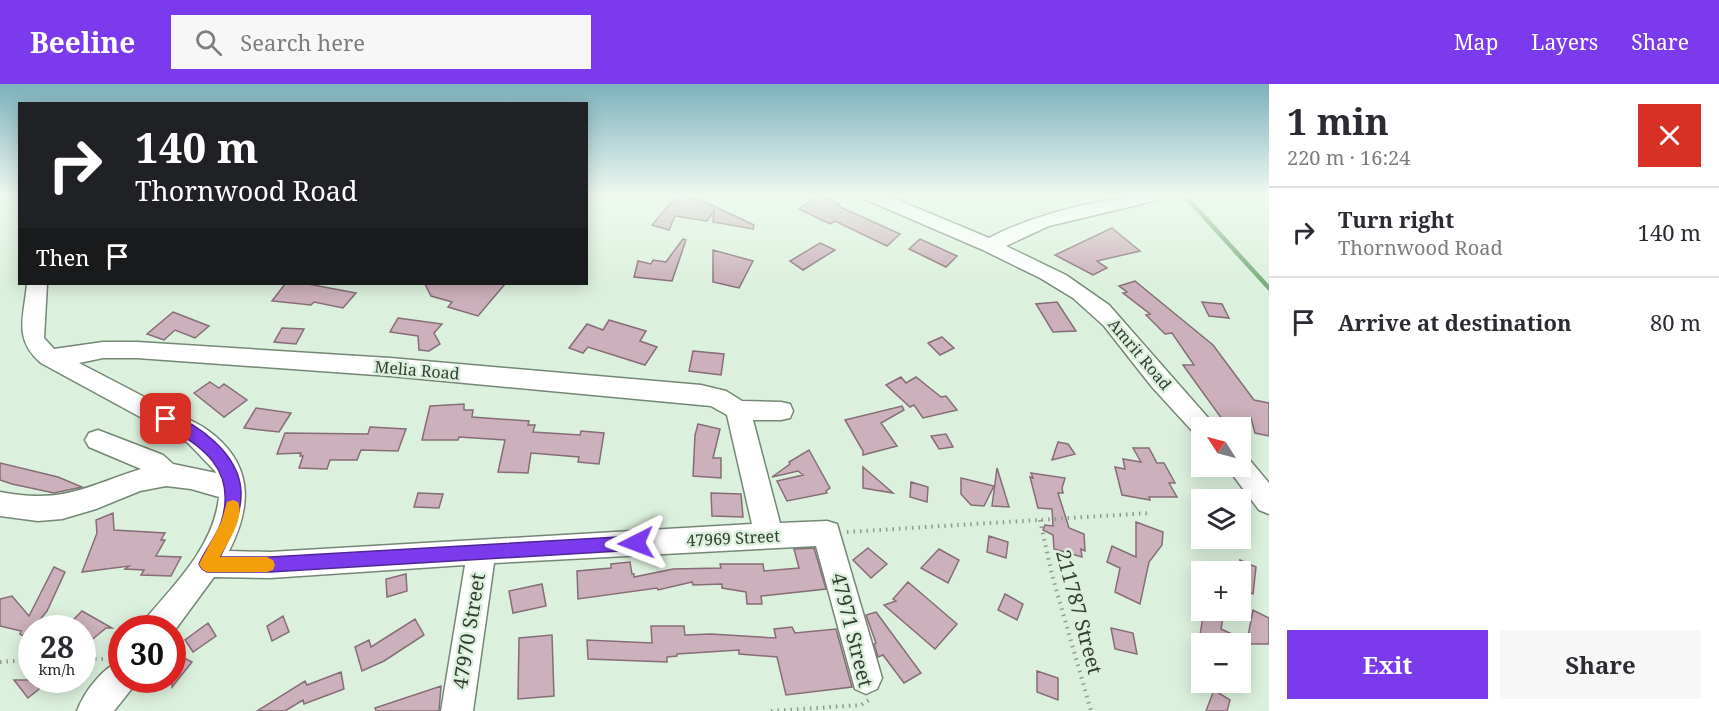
<!DOCTYPE html>
<html lang="en">
<head>
<meta charset="utf-8">
<style>
  body { margin:0; font-family:"Noto Serif",serif; background:#f7f7f7; color:#2b2b33; height:100vh; display:flex; flex-direction:column; font-size:22px; white-space:nowrap }
  * { box-sizing:border-box; margin:0 }
  p { font-size:20px; color:#7c7c81 }
  .icon { flex:none; width:33px; height:33px; fill:none; stroke:currentColor; stroke-width:2; stroke-linecap:round; stroke-linejoin:round }
  .map { position:relative; flex:1; overflow:hidden }
  .side { display:flex; flex-direction:column; background:#fff; width:450px }
  .side>* { flex:none }
  .hud { position:absolute; left:18px; top:18px; width:570px; height:183px; border-radius:0px; box-shadow:0 3px 15px #0003; background:#202124; color:#fff; overflow:hidden }
  .needle { width:39px; rotate:306deg }
  .fabs { position:absolute; left:1191px; top:333px; display:grid; gap:12px }
  .fabs a { display:grid; place-items:center; width:60px; height:60px; border-radius:0px; background:#fff; box-shadow:0 3px 15px #0003; font-size:30px }
  .speed { position:absolute; left:18px; top:531px; display:flex; gap:12px; font-size:30px; font-weight:700; text-align:center }
  .speed>* { display:grid; place-content:center; width:78px; height:78px; border-radius:50%; background:#fff; box-shadow:0 3px 15px #0003; line-height:1 }
  .speed small { font-size:15px; font-weight:400 }
  .speed .limit { border:9px solid #d22; background:#fff; color:#111 }
  .pin { position:absolute; display:grid; place-items:center; width:51px; height:51px; color:#fff; margin:-26px; border-radius:12px; box-shadow:0 3px 9px #0006 }
  .me { position:absolute; width:66px; margin:-33px; rotate:267deg; stroke-linejoin:round; filter:drop-shadow(0 0 4px #0008) }
  .turn { display:flex; align-items:center; gap:21px; height:126px; padding:0 18px; font-size:27px }
  .turn .icon { width:78px; height:78px; stroke-width:2.5 }
  .turn b { display:block; font-size:42px; line-height:51px }
  .then { display:flex; align-items:center; height:57px; padding:0 18px; background:#0003; gap:12px; font-size:22px }
  .round { display:grid; place-items:center; flex:none; width:63px; height:63px; border-radius:0px; background:#f7f7f7 }
  .headline { display:flex; align-items:center; justify-content:space-between; height:102px; padding:0 18px }
  h1 { font-size:36px; font-weight:700; line-height:45px }
  .action { display:flex; gap:12px; margin-top:auto; padding:12px 18px }
  .action a { flex:1; height:69px; border-radius:0px; background:#7c3aed; color:#fff; font-size:24px; font-weight:700; line-height:69px; text-align:center }
  .action a+a { background:#f7f7f7; color:#2b2b33 }
  ul { padding:0; list-style:none }
  li { display:flex; align-items:center; gap:18px; height:90px; padding:0 18px; border-top:2px solid #e1e1e2 }
  li div { flex:1 }
  li b { display:block; font-size:22px }
  li em { font-style:normal }
  header { display:flex; align-items:center; gap:36px; box-sizing:border-box; height:84px; padding:0 30px; background:#7c3aed; color:#fff }
  header strong { font-size:28px }
  nav { display:flex; gap:33px; margin-inline-start:auto; font-size:21px }
  .search { width:420px; height:54px; background:#f7f7f7; display:flex; align-items:center; gap:15px; box-sizing:border-box; padding:0 21px; border-radius:0px; color:#7c7c81; font-size:22px }
  main { display:flex; flex:1; min-height:0 }
  .map>svg:first-child { display:block }
  .lines { fill:none; stroke-linecap:round; stroke-linejoin:round }
  .stream { stroke:#7aad7d; stroke-width:4.5 }
  .building { fill:#ccb0bb; stroke:#866d77; stroke-width:1.5 }
  .minor-casing { stroke:#748774; stroke-width:3 }
  .path { stroke:#8d9c8e; stroke-width:4; stroke-dasharray:1.5 5; stroke-linecap:butt }
  .minor { fill:#fff; fill-rule:evenodd }
  .route { fill:#7c3aed; stroke:#51269a; stroke-width:1.5 }
  .slow { fill:#f59e0b }
  .labels { text-anchor:middle; stroke-width:5; stroke-linejoin:round; paint-order:stroke }
  .street-label { font-size:16px; fill:#353d35; stroke:#dcf1dd }
  .near-street-label { font-size:20px; fill:#353d35; stroke:#dcf1dd }
</style>
</head>
<body>
<header>
<strong>Beeline</strong>
<div class="search"><svg class="icon" aria-label="search" viewBox="0 0 24 24"><circle cx="10" cy="10" r="6"/><path d="M15 15l6 6"/></svg>Search here</div>
<nav><a>Map</a><a>Layers</a><a>Share</a></nav>
</header>
<main>
<div class="map">
<svg width="1269" height="627" viewBox="0 0 1269 627">
  <rect width="100%" height="100%" fill="#dcf1dd"/>
  <g class="lines">
    <path class="stream" d="M1185,112L1269,204"/>
  </g>
  <path class="building" d="M677,112L701,116L754,141L753,145L713,138L714,127L707,137L675,132L669,146L652,141Z
    M817,112L824,113L840,120L838,122L900,150L887,162L835,137L830,140L799,125Z
    M1112,144L1140,167L1097,177L1107,184L1093,191L1055,171Z
    M683,155L686,156L672,197L634,193L638,177L651,180L653,176L666,178Z
    M920,155L957,172L946,183L909,165Z
    M820,159L835,166L803,186L790,177Z
    M713,166L753,177L739,204L713,198Z
    M1135,197L1213,261L1254,316L1269,319V352L1255,349L1251,334L1222,335L1183,281H1194L1172,249L1165,250L1146,231L1150,230L1123,209L1127,208L1119,202Z
    M285,200H308L356,209L343,224L314,218L311,221L272,217Z
    M425,200H505L478,232L448,223L452,218L431,212Z
    M1057,218L1076,247L1053,248L1036,220Z
    M1202,218L1222,220L1229,234L1209,232Z
    M173,228L209,242L195,254L175,246L164,256L147,250Z
    M398,234L442,240L434,249L440,260L429,267L419,266L418,252L390,248Z
    M609,236L646,247L640,257L657,263L645,281L588,263L583,269L569,264L587,240L603,246Z
    M282,244L304,245L296,260L274,258Z
    M942,253L954,264L940,271L928,259Z
    M693,267L724,270L721,291L689,287Z
    M901,293L906,299L916,293L941,313L946,312L957,326L923,334L914,321L910,323L886,301Z
    M210,298L219,304L224,300L247,316L224,333L194,309Z
    M464,320V326H473L472,333L529,337L528,341H535L533,348L580,351L581,347L604,349L599,380L578,378L579,373L531,369L528,389L498,388L505,356L459,353L458,356H422L430,322Z
    M902,322L904,326L881,339L897,362L863,371V367L845,336Z
    M256,324L291,329L279,348L244,344Z
    M698,340L720,345L713,374H721V394L693,392L695,351Z
    M370,343L406,345L398,367L361,366L357,376H330L327,385L299,384L303,372H300L301,369L277,370L285,349L368,350Z
    M946,350L953,363L939,365L931,352Z
    M1058,358L1068,360L1075,370L1052,376Z
    M1133,364H1149L1157,379H1164L1175,399H1169L1177,413H1149L1150,416L1122,411L1115,383L1125,385L1123,375L1141,378Z
    M809,366L830,404L826,407L827,409L787,417L777,397L803,391L798,387L772,393L790,380L789,378Z
    M0,379L58,393L82,403L54,409L12,400L0,396Z
    M863,383L893,409L863,404Z
    M997,384L1009,423L992,422Z
    M1031,389L1065,394L1062,404L1063,409H1058L1069,444L1084,450L1085,467L1081,465L1082,473L1054,465L1053,451L1043,446L1045,441L1053,442L1052,425L1038,424L1030,393L1033,394Z
    M961,394L994,402L984,422L971,421L961,410Z
    M911,398L928,403L927,418L910,413Z
    M418,409L443,410L439,424L414,423Z
    M711,409L741,410L743,433L712,432Z
    M113,429L114,446L165,449L161,456H165L156,472L181,473L171,492L141,491L144,486L125,485L129,482L82,488L97,449L96,436Z
    M1136,438L1163,448L1162,461L1149,478L1140,520L1115,508L1120,484L1107,478L1112,462L1136,473Z
    M989,452L1008,458L1006,474L987,468Z
    M814,464L826,505L761,512L762,520H747L746,508L722,504V500L693,501L692,498L658,506L657,504L578,515L577,487L611,484V480L630,478L632,490H634V493L673,485L721,484L720,480H763L764,487L799,484L794,465Z
    M868,464L887,480L871,494L853,476Z
    M939,465L959,476L948,499L921,484Z
    M1240,476L1256,483L1253,510L1240,504Z
    M54,483L65,488L47,527L26,553L20,550L21,547L0,542V515L12,512L29,532Z
    M406,490L407,507L387,513L386,495Z
    M908,498L957,540L935,565L884,521L896,517L893,515Z
    M542,500L546,522L513,529L509,507Z
    M1005,510L1023,520L1017,536L998,526Z
    M1204,526L1223,534L1221,545L1247,557L1253,526L1269,534V560H1216L1200,551Z
    M82,527L112,544H106L82,564V544H65Z
    M876,528L921,589L904,599L883,571L878,573L874,560L876,559L866,531Z
    M283,532L289,548L272,557L267,542Z
    M415,535L424,551L384,577L362,587L355,563L369,556L371,563Z
    M208,539L216,552L193,568L185,556Z
    M651,542H684L685,551L711,550L776,554L774,545L792,543L795,549L836,545L852,603L786,611L777,573L739,570V566L677,570V572L667,573V578L588,575L587,556L652,559Z
    M1111,544L1133,549L1137,570L1115,565Z
    M552,551L554,612L518,615L519,554Z
    M178,571L192,578L172,603V578Z
    M1037,587L1058,594V616L1037,608Z
    M341,588L344,605L304,620L303,616L285,627H257L305,597L307,601Z
    M14,596H50L28,614Z
    M441,602L439,627H376L375,624Z
    M1214,606L1230,616L1227,627H1206Z"/>
  <g class="lines">
    <g class="minor-casing">
      <path id="minor" d="M864,112H888L989,154C1037,129 1107,112 1161,112L1158,116L1049,142L1006,162L1066,191L1109,221L1217,344H1202V353L1196,351L1152,303L1104,242L1073,214L1040,194L983,166L867,116Z
        M27,200H47L44,254L54,265L103,258H137L390,274L701,301L726,307L742,317L781,318L790,320L793,327L790,334L781,336H753L780,439L827,437L837,440L882,594L877,605L866,610L855,605L816,462L494,479L473,627H441L465,481L270,494L214,493L172,550V544H143L147,533C177,498 214,461 219,413L191,405L166,402L140,407L96,425L62,435L38,437L0,432V408C64,420 84,403 141,385L89,363L85,356L89,349L98,346L163,371L173,380L216,389L215,387L188,359L41,279C13,255 24,233 27,200ZM103,274H137L390,292L711,322L727,331L752,440L270,468L229,467C253,420 253,378 206,345C194,337 179,331 165,324C137,309 108,294 79,279Z
        M1240,372L1248,374L1269,399V430L1259,426L1226,382H1240Z
        M122,576V596H137L133,603L114,627H77C84,608 102,584 122,576Z"/>
    </g>
    <path class="path" d="M1040,436L1052,491L1091,627
      M847,448L1150,429
      M82,575H105
      M0,578L32,576
      M771,627L861,621L869,616"/>
    <use href="#minor" class="minor"/>
  </g>
  <linearGradient id="sky" x2="0" y2="1"><stop stop-color="#7cb1bd"/><stop offset="0.56" stop-color="#eff9f0"/><stop offset="1" stop-color="#eff9f0" stop-opacity="0"/></linearGradient>
  <rect width="1269" height="199" fill="url(#sky)"/>
  <path class="route" d="M166,329C198,339 239,370 241,407C242,431 230,452 220,473H270L636,452L642,454L644,459L642,464L636,466L270,488H207L202,485L199,480C205,466 216,453 221,439C238,385 202,362 161,339L159,335Z"/>
  <path class="slow" d="M233,416L238,418C245,434 227,459 220,473H267L273,476L275,481L273,486L267,488H207L202,485L199,480L221,439L227,418Z"/>
  <g class="labels">
    <g class="street-label">
      <text transform="translate(1140 270) rotate(50)" y="6">Amrit Road</text>
      <text transform="translate(417 286) rotate(5)" y="6">Melia Road</text>
      <text transform="translate(733 454) rotate(-3)" y="6">47969 Street</text>
    </g>
    <g class="near-street-label">
      <text transform="translate(1079 528) rotate(75)" y="7">211787 Street</text>
      <text transform="translate(852 546) rotate(76)" y="7">47971 Street</text>
      <text transform="translate(469 547) rotate(-81)" y="7">47970 Street</text>
    </g>
  </g>
</svg>
<div class="fabs">
<a><svg class="needle" viewBox="-14 -14 28 28"><path d="M0-13l5 13h-10z" fill="#e53935"/><path d="M0 13l5-13h-10z" fill="#7c7c81"/></svg></a>
<a><svg class="icon" aria-label="layers" viewBox="0 0 24 24"><path d="M12 4l9 5-9 5-9-5zM3 14l9 5 9-5"/></svg></a>
<a>+</a>
<a>−</a>
</div>
<div class="speed"><div>28<small>km/h</small></div><div class="limit">30</div></div>
<div class="pin" style="left:166px;top:335px;background:#d93025"><svg class="icon" aria-label="arrive" viewBox="0 0 24 24"><path d="M6 21V4h12l-3 4 3 4H6"/></svg></div>
<svg class="me" style="left:636px;top:459px" viewBox="-20 -20 40 40"><path d="M0-17L14 15 0 8-14 15z" fill="#7c3aed" stroke="#fff" stroke-width="4"/></svg>
<div class="hud">
<div class="turn"><svg class="icon" aria-label="right" viewBox="0 0 24 24"><path d="M7 20v-9h11M14 6l5 5-5 5"/></svg><div><b>140 m</b>Thornwood Road</div></div>
<div class="then">Then<svg class="icon" aria-label="arrive" viewBox="0 0 24 24"><path d="M6 21V4h12l-3 4 3 4H6"/></svg></div>
</div>
</div>
<section class="side">
<div class="headline"><div><h1>1 min</h1><p>220 m · 16:24</p></div><a class="round" style="background:#d93025;color:#fff"><svg class="icon" aria-label="close" viewBox="0 0 24 24"><path d="M6 6l12 12M18 6L6 18"/></svg></a></div>
<ul>
<li><svg class="icon" aria-label="right" viewBox="0 0 24 24"><path d="M7 20v-9h11M14 6l5 5-5 5"/></svg><div><b>Turn right</b><p>Thornwood Road</p></div><em>140 m</em></li>
<li><svg class="icon" aria-label="arrive" viewBox="0 0 24 24"><path d="M6 21V4h12l-3 4 3 4H6"/></svg><div><b>Arrive at destination</b></div><em>80 m</em></li>
</ul>
<div class="action"><a>Exit</a><a>Share</a></div>
</section>
</main>
</body>
</html>
